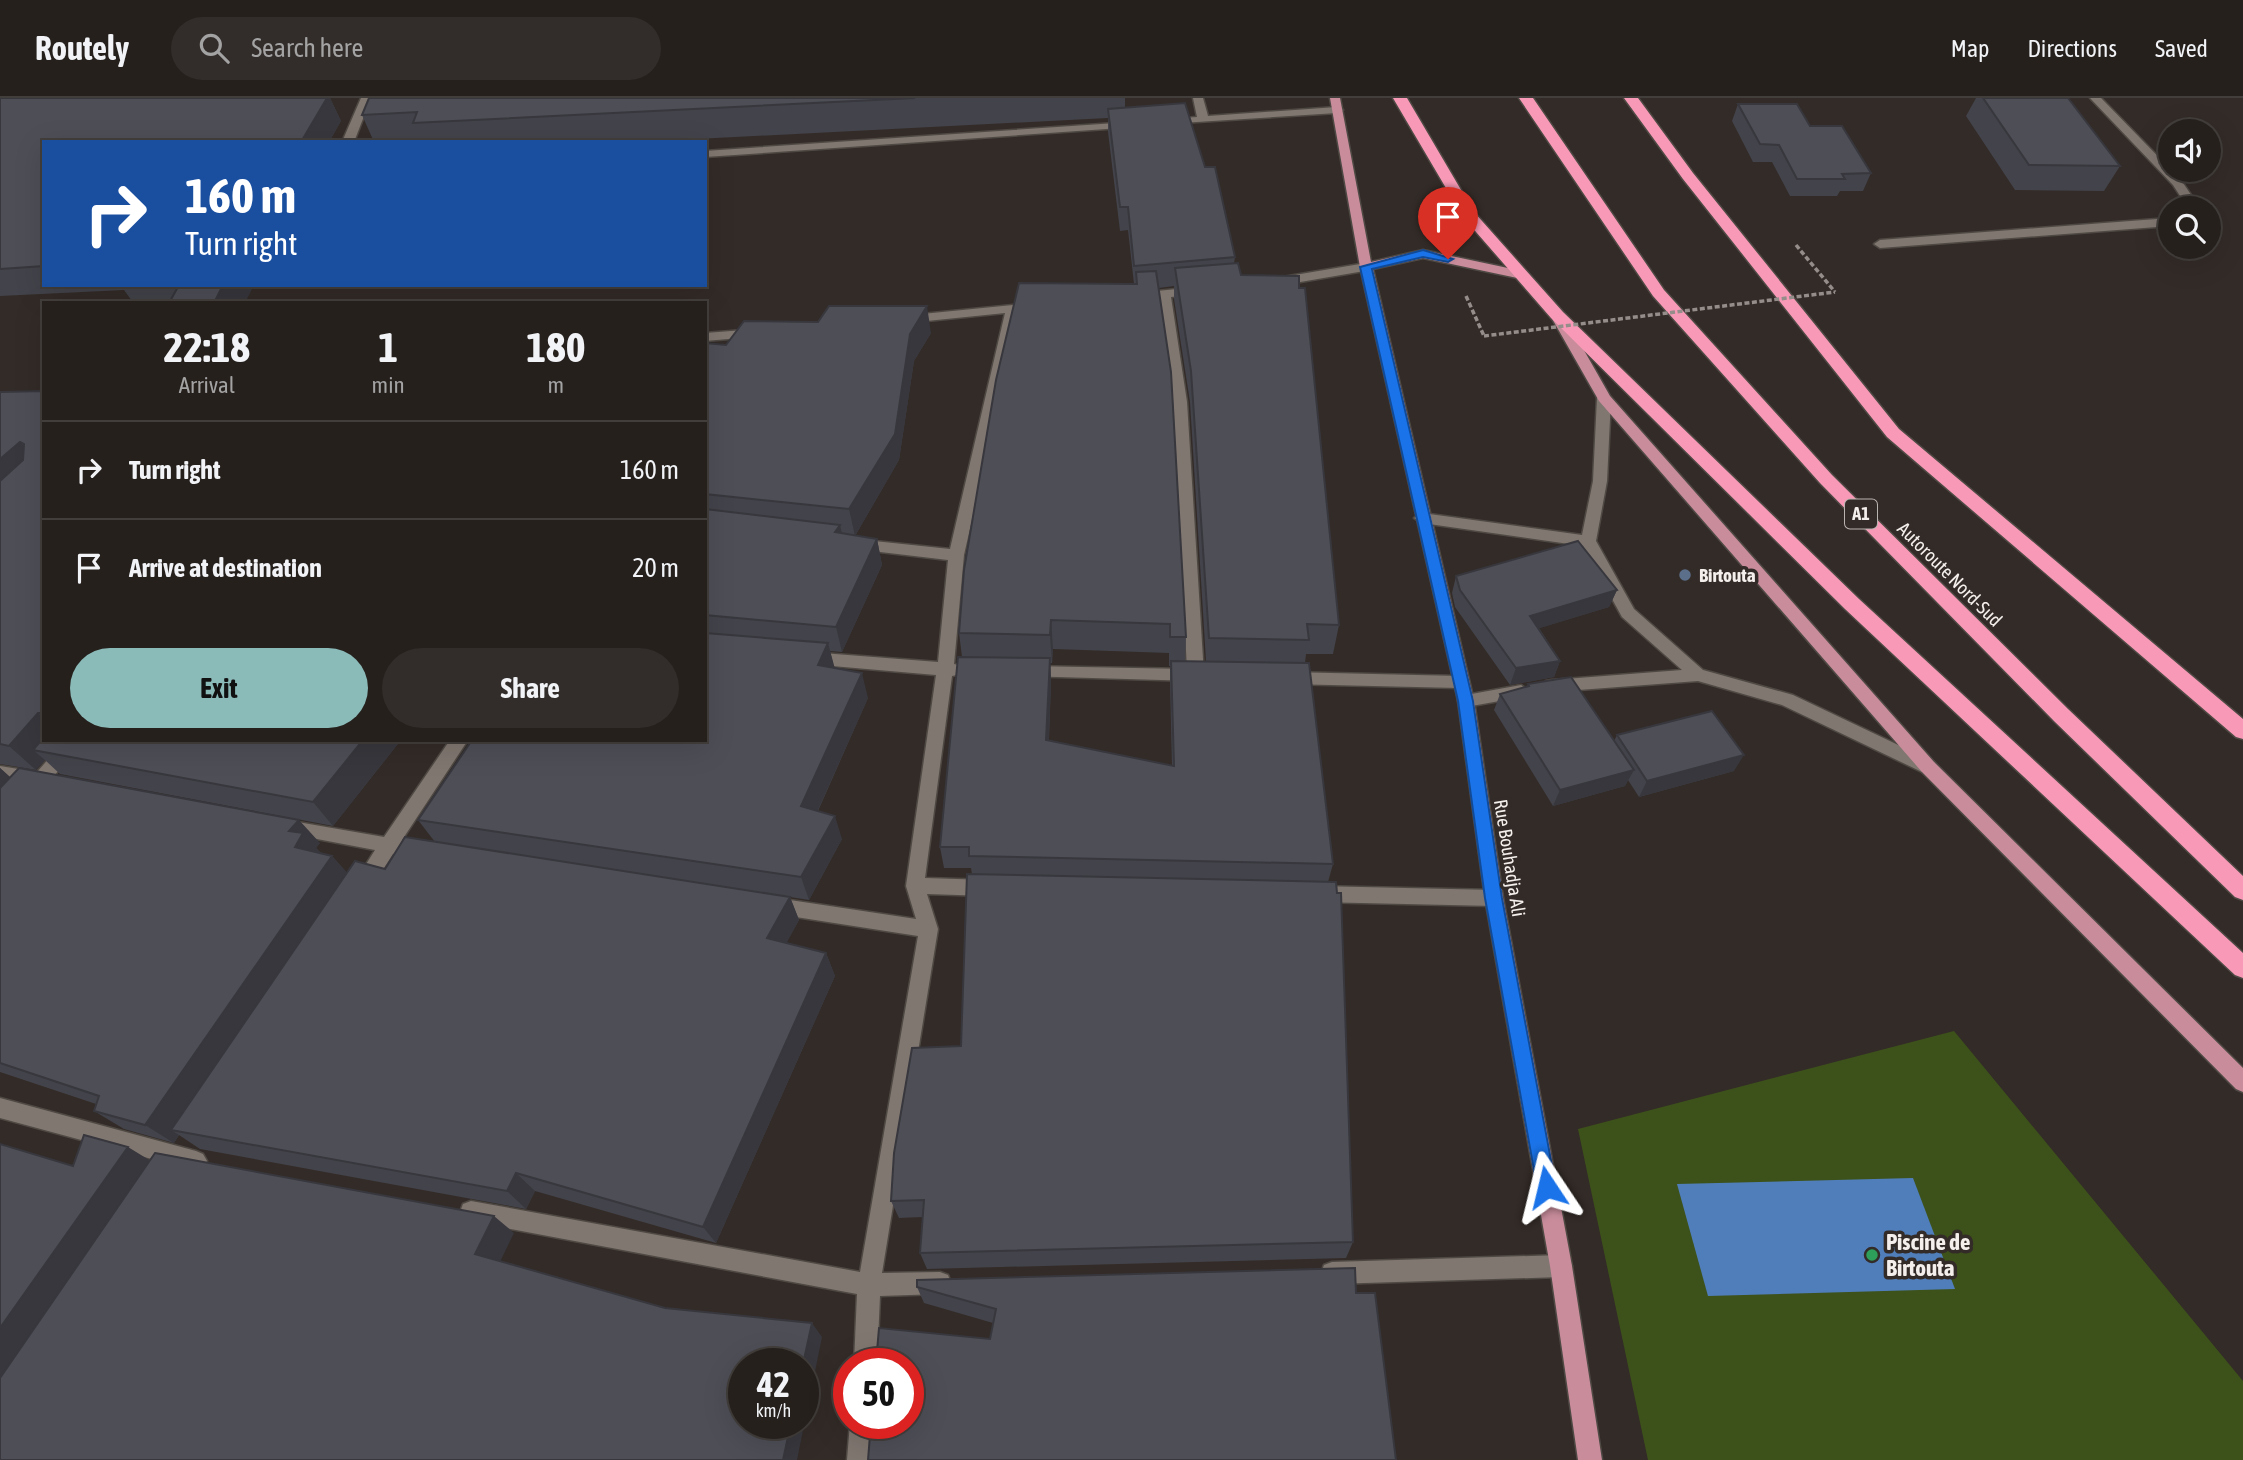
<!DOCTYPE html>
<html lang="en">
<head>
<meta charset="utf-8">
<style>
  body { margin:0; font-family:"Asap Condensed",sans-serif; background:#322d2a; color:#f1f3f6; height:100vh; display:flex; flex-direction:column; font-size:26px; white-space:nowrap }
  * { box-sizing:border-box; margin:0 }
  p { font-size:23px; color:#a4a3a4 }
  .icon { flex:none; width:38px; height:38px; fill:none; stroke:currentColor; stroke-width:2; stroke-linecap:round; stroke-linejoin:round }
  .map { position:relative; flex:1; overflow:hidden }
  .details { position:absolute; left:42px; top:203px; width:665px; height:441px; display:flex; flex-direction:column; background:#26201d; border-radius:0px; box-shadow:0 7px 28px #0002,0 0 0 2px #423e3b }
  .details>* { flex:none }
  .hud { position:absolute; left:42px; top:42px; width:665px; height:147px; border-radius:0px; box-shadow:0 7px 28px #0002,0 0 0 2px #423e3b; background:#1a4fa0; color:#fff; overflow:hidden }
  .buttons { position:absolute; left:2158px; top:21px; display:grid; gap:14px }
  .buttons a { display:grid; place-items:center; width:63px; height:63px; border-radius:50%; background:#26201d; box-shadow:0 7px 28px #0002,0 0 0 2px #423e3b; font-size:35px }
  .speed { position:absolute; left:728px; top:1250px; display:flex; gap:14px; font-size:35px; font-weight:700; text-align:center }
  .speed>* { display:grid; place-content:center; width:91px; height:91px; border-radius:50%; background:#26201d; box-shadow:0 7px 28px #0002,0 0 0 2px #423e3b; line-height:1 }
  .speed small { font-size:18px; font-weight:400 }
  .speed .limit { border:10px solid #d22; background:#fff; color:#111 }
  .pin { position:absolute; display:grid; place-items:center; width:60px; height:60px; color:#fff; margin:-72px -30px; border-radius:50% 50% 50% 0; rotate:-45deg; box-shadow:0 0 7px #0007 }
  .pin .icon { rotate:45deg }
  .me { position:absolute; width:77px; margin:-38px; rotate:350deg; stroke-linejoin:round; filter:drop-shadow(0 0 5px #0008) }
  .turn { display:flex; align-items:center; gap:24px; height:147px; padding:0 28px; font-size:32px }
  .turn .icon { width:91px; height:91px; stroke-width:2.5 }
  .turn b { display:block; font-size:49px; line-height:60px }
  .eta { display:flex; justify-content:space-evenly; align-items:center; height:119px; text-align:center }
  .eta b { font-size:42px; font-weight:700; line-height:49px }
  .cta { display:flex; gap:14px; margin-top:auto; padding:14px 28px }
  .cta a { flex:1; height:80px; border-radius:42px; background:#8bbbb9; color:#111; font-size:28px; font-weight:700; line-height:80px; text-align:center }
  .cta a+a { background:#322d2a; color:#f1f3f6 }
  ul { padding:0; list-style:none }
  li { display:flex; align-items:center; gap:21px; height:98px; padding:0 28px; border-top:2px solid #423e3b }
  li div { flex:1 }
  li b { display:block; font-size:26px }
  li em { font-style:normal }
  header { display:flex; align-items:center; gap:42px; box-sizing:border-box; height:98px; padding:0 35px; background:#26201d; border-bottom:2px solid #423e3b }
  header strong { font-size:33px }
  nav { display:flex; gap:38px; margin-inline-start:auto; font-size:24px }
  .search { width:490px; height:63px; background:#322d2a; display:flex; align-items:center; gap:18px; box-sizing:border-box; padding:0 24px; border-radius:38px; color:#a4a3a4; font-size:26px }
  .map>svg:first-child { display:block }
  .green { fill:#3d521b }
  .water { fill:#507ebb }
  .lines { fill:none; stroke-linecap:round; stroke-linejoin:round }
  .minor-casing { stroke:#4f4944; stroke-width:3 }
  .major-casing { stroke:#4f4944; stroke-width:3 }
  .highway-casing { stroke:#4f4944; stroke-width:3 }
  .path { stroke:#948d8a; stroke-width:3.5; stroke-dasharray:5 2.5; stroke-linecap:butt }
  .minor { fill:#817771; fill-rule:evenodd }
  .major { fill:#c88c9b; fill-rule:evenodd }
  .highway { fill:#f89ab7; fill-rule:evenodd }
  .path-bridge { stroke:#948d8a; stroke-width:3.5; stroke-dasharray:5 2.5; stroke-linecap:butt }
  .wall { fill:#43434b; fill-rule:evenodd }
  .shaded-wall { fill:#37373d }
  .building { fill:#4e4e57; stroke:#37373d; stroke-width:2 }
  .route { fill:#1a73e8; stroke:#114b97; stroke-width:2 }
  .service-dot { fill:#5c6f8a; stroke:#332b27; stroke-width:2.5 }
  .leisure-dot { fill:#2e9e5b; stroke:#332b27; stroke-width:2.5 }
  .labels { text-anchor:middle; stroke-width:7; stroke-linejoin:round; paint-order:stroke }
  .shield { fill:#332b27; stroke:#bab4b1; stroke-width:2 }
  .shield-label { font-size:18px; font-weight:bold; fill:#f4efec }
  .street-label { font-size:19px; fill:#f4efec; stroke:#332b27 }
  .poi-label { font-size:19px; font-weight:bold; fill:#f4efec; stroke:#332b27; text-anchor:start }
  .near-poi-label { font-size:23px; font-weight:bold; fill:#f4efec; stroke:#332b27; text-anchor:start }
</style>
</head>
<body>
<header>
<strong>Routely</strong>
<div class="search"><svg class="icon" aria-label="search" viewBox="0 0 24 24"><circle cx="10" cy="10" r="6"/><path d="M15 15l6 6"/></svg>Search here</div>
<nav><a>Map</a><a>Directions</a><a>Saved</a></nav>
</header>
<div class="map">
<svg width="2243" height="1362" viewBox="0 0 2243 1362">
  <rect width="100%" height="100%" fill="#332b27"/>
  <path class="green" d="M1954,933L2243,1283V1362H1648L1578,1031Z"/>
  <path class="water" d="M1913,1080L1955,1191L1708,1198L1677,1086Z"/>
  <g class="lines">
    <g class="minor-casing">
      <path id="minor" d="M361,0H371L354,44H342Z
        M1193,0H1203L1208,18L1337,9L1343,12L1337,15L1165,26V22L1169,21L1197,19Z
        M2090,0H2101L2181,82L2200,110H2188L2173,87Z
        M1131,24L1137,27L1135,29L705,59V53Z
        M2170,120V128L1880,150L1874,146L1880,142Z
        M1366,165L1370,166V172L1277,188L1271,184L1277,180Z
        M1197,189L1203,193L1202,196L1171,199L1187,304L1204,577L1196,583L1023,578L1021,574L1029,568L1187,571L1173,304L1158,201L1137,203L1131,199L1137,195Z
        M1022,206L1028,210L1019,214L964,457L954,566L962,568L964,572L962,576L952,578L925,780L988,782L995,784L997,790L995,796L988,798L927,796L938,831L882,1175L940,1174L948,1177L951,1185L948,1193L940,1196L880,1198L877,1265H854L857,1196L463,1122L460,1114L463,1106L471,1103L860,1174L918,838L770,815L763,813L761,807L763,801L770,799L916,821L906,788L936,577L809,566L801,560L809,554L938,564L948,462L855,451L847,446L855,441L950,451L1005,215L907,225L902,224V218Z
        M758,231L763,232V238L705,243V235Z
        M1604,296L1611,300L1607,383L1596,443L1634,511L1703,572L1793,597L1934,664L1937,669L1934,674H1922L1782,607L1698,583L1552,594L1546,593L1544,588L1546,583L1552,582L1682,572L1622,519L1583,448L1422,425L1414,420L1422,415L1582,437L1593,383L1597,300Z
        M1288,574L1459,578L1467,584L1459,590L1288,586L1280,580Z
        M1521,587L1529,593L1527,598L1466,609L1458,603L1466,597Z
        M65,642H84L38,697H26L23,692L27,686L0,682V668L37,674Z
        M450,642H468L402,742L427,748L430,753L427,758L421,761L393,756L369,793L362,795L355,793L353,787L375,752L280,734L277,729L280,724L286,722L384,739Z
        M1317,788L1494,792L1501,794L1503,800L1501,806L1494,808L1317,804L1310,802L1308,796L1310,790Z
        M0,1000L196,1053L203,1056L207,1063L203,1070L196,1073L0,1020Z
        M1561,1157L1569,1160L1572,1168L1569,1176L1561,1179L1332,1186L1324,1183L1321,1175L1324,1167L1332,1164Z
        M850,1325H874L871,1362H847Z"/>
    </g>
    <g class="major-casing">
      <path id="major" d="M1330,0H1340L1371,164L1423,152L1522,173L1528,177L1522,181L1423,160L1373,171L1474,603L1503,800L1572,1168L1602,1362H1578L1550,1168L1485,800L1458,603L1360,169Z
        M1557,213L1564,217L1610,298L1934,664L2243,970V994L2236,991L1922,674L1599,303L1550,217Z"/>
    </g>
    <g class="highway-casing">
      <path id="highway" d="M1393,0H1407L1474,114L1563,214L1859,501L2243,855V880L2235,877L1845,511L1551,220L1463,119Z
        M1519,0H1533L1664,192L1832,377L2068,611L2243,778V802L2235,799L2054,623L1820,385L1653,198Z
        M1624,0H1638L1693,75L1899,331L2243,621V641L2236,639L1887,339L1683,81Z"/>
    </g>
    <path class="path" d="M1796,147L1835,194
      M1466,198L1484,238"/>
    <use href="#minor" class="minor"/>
    <use href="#major" class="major"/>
    <use href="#highway" class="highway"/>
    <path class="path-bridge" d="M1484,238L1835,194"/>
  </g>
  <path class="wall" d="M0,0H330L341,23L329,44H44V187H254L170,202L132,203L124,192L0,198Z
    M369,0H1125V10L1205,69L1235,159L1234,165L1241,177L1299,190L1339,527L1333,556H1306L1305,565L1333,766L1328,784L1353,1144L1346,1160L927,1171L920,1155L923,1119L899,1120L891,1103L961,948L972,776L971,770H944L940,749L962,559L959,535L1134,186L1128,132L1120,133L1108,34V20L638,44H374L362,17ZM1174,188V201L1190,304L1206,563H1185L1186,539L1159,190ZM1053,551L1169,555V568H1170V585L1172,668L1049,642L1051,583L1050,565H1052Z
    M1976,0H2068L2120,68L2104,93L2015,92L1966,18Z
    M1738,6L1810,28L1871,75L1863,93H1840L1837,98H1790L1772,64H1753L1732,23Z
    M931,235L914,263L899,362L855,438L877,441L882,467L842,554L830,553L834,570L868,600L818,713L842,741L809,802L790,799L799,822L786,845L826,855L835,878L716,1145L535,1093L526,1111L200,1051L179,1037L174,1045L124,1031L94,1013L96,1006L0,974V670L10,679L320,745L316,750L322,756L332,758L347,775L385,771L435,744L418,722L705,642V245L726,247Z
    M44,293V642H401L333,728L60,676L45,662L36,672L0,666V294Z
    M1456,478L1617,492L1609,509L1539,530L1560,563L1554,579L1510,587L1455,509L1452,495Z
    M1528,586L1614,643L1617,637L1734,673L1639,699L1628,682L1625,688L1553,708L1494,612L1500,596L1527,589Z
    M917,1189L1356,1195L990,1241L993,1225L924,1205Z"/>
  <path class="shaded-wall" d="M327,0H330L341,23L329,44H301Z
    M223,187H254L245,205H214Z
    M927,208L931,235L914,263L899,362L855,438L849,411L910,236Z
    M20,344L43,371L0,408V361Z
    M840,427L846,453L835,434Z
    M877,441L882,467L842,554L836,529Z
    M1617,492L1609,509L1524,535L1530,518Z
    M1051,522L1053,551L1052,565L1050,537Z
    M828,545L835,571L818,567Z
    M1050,560L1051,583L1048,664L1046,642Z
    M1560,563L1554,579L1510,587L1516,570Z
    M862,575L868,600L809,732L801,708Z
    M38,615L44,621V642L33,652L45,662L36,672L9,648Z
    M363,642H401L333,728L313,704Z
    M1744,657L1734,673L1639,699L1647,683Z
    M0,670L21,689L0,713Z
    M1634,672L1625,688L1553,708L1560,692Z
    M835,718L842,741L809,802L801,779Z
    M299,722L320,745L316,750L324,758L295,749L289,733Z
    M332,758L353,781L171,1032L179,1037L174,1045L145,1027Z
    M790,799L799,822L777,863L767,840Z
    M826,855L835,878L716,1145L703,1129Z
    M128,1049L159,1068L0,1300V1230Z
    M516,1075L535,1093L526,1111L507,1093Z
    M494,1118L514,1135L496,1172L475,1156Z
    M812,1225L822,1239L797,1362H783L791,1325H803V1266Z"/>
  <path class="building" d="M0,0H327L301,44H44V168L0,171Z
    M369,0H915L413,25L417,14L362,17Z
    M1983,0H2068L2120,68L2029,67Z
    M1185,5L1205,69H1215L1235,159L1134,168L1128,109H1120L1108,11Z
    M1738,6H1797L1810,28H1842L1871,75L1842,76L1845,81H1797L1779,47L1760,46Z
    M1238,165L1241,177L1299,178V190H1305L1339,527L1307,526L1309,542L1209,540L1191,273L1175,170Z
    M1156,173L1171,274L1186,539H1170V526L1051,522L1050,537L959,535L964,472L996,282L1019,185L1137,186L1136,174Z
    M179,187H223L214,205H169Z
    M829,208H927L910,236L895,336L849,411L705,396V245L726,247L744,223L818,224Z
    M44,293V615H38L9,648L0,646V383L23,362L24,346L20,344L0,361V294Z
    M705,411L840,427L835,434L877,441L836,529L705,517Z
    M1578,443L1617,492L1530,518L1560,563L1516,570L1460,492L1456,478Z
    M705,535L828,545L818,567L862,575L801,708L835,718L801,779L418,722L472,642H705Z
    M958,559L1050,560L1046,642L1174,668L1171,563L1309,565L1333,766L969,758V749H940Z
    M1571,579L1634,672L1560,692L1500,596L1529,588L1528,586Z
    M1712,613L1744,657L1647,683L1617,637Z
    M44,639V642H363L313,704L33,652Z
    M19,670L299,722L289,733L303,735L295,749L332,758L145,1027L94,1013L99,998L0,965V690Z
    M405,739L790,799L767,840L826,855L703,1129L516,1075L507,1093L171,1032L355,763L385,771Z
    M967,776L1336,784L1337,795H1341L1353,1144L920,1155L924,1102L891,1103L894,1055L912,950L961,948Z
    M84,1037L128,1049L0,1230V1046L73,1068Z
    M155,1055L494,1118L475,1156L665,1210L812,1225L803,1266L744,1265V1325H791L783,1362H0V1280Z
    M1355,1170L1356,1195H1375L1396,1362H868L871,1325H908V1265H876L879,1230L990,1241L996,1211L917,1189V1182Z"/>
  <path class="route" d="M1423,152L1453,161L1448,164L1423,159L1372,171L1473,603L1502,800L1556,1089L1554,1096L1547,1099L1540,1096L1537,1089L1485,800L1458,603L1360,169Z"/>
  <circle class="service-dot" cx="1685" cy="477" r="7"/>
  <circle class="leisure-dot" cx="1872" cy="1157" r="7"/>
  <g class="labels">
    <rect class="shield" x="1845" y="401.5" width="32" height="29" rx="5"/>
    <g class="shield-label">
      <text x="1861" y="422">A1</text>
    </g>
    <g class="street-label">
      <text transform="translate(1950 476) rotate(45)" y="7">Autoroute Nord-Sud</text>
      <text transform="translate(1510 760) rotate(81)" y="7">Rue Bouhadja Ali</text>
    </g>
    <g class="poi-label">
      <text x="1699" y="484">Birtouta</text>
    </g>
    <g class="near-poi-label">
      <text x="1886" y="1152">Piscine de<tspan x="1886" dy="26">Birtouta</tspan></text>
    </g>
  </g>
</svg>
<div class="buttons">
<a><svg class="icon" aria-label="sound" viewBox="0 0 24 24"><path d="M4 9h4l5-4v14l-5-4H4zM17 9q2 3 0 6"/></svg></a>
<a><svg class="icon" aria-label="search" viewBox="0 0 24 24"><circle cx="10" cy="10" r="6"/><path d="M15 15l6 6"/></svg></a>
</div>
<div class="speed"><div>42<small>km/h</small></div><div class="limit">50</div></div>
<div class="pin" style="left:1448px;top:161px;background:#d93025"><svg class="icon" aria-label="arrive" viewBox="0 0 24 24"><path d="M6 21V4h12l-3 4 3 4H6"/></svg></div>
<svg class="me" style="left:1547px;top:1089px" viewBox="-20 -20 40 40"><path d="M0-17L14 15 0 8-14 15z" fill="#1a73e8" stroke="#fff" stroke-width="4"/></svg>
<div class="hud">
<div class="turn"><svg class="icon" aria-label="right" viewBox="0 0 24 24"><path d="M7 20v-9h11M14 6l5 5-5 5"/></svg><div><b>160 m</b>Turn right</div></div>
</div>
<section class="details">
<div class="eta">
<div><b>22:18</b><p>Arrival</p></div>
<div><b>1</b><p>min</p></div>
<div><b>180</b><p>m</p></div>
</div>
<ul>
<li><svg class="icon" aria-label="right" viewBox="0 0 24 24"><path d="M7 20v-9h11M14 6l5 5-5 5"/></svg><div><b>Turn right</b></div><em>160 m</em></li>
<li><svg class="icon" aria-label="arrive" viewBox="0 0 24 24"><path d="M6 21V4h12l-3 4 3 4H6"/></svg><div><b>Arrive at destination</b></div><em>20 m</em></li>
</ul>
<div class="cta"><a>Exit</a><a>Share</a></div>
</section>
</div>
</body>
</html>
